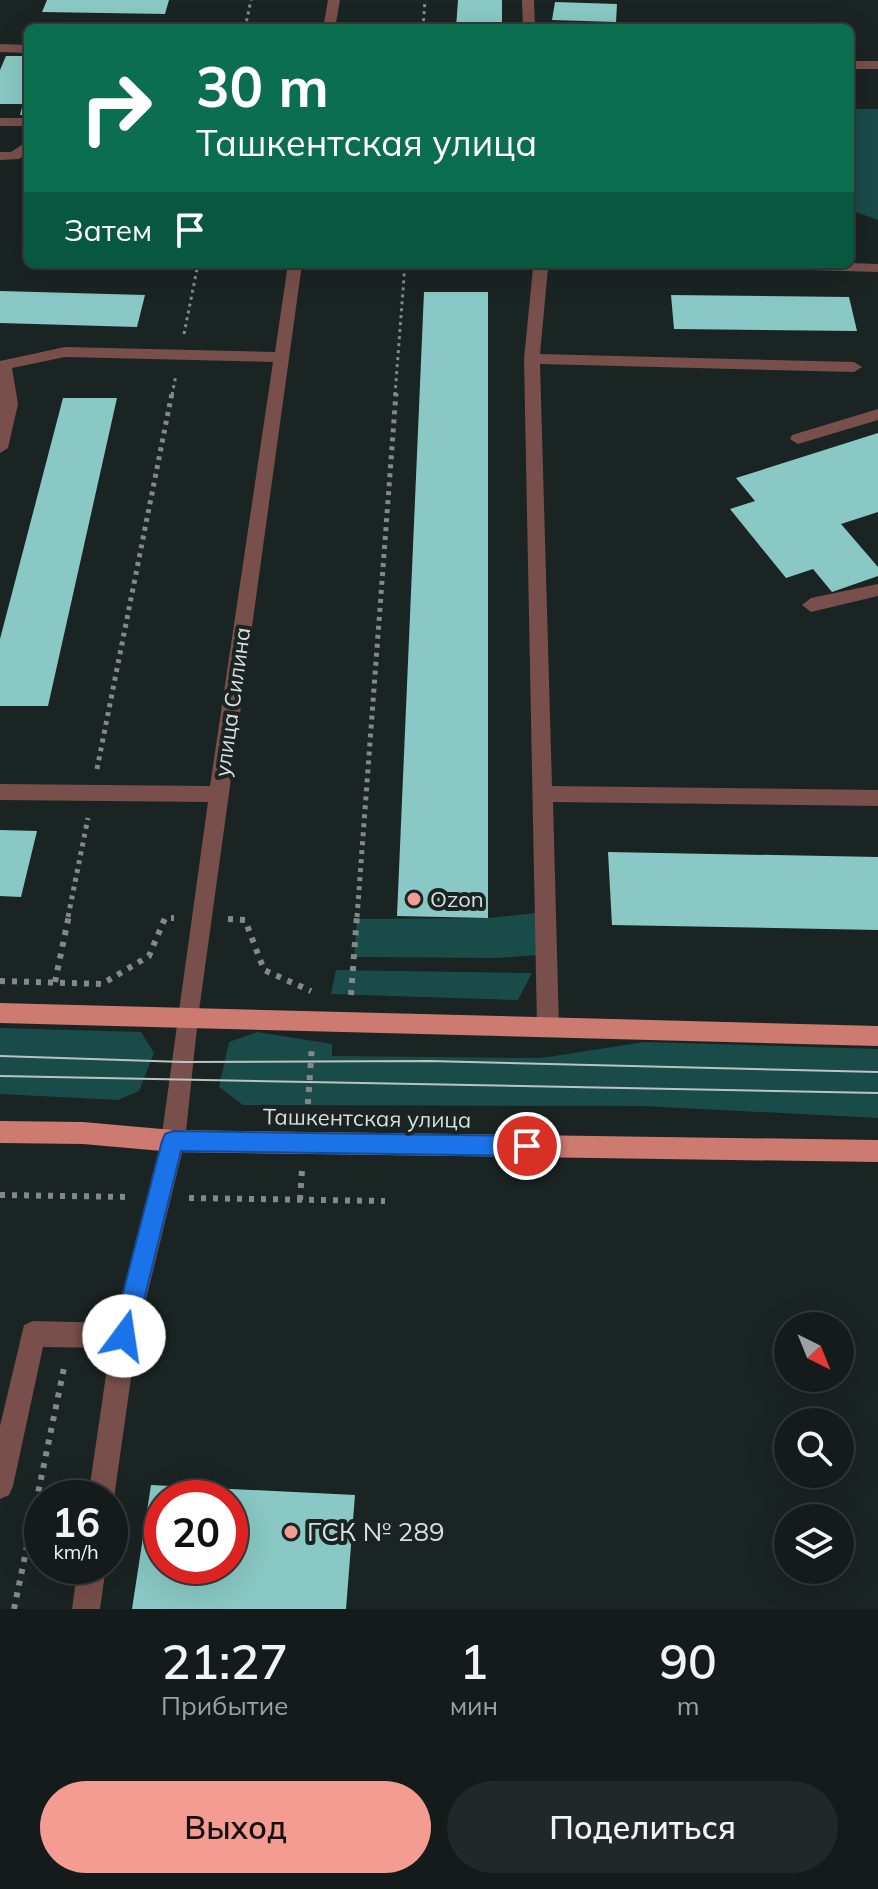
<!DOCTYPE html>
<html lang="ru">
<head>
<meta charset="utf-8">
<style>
  body { margin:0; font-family:Mulish,sans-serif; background:#212827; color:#f1f3f6; height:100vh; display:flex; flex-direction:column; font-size:30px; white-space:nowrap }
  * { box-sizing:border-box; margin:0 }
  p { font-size:26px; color:#9da1a2 }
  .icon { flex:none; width:44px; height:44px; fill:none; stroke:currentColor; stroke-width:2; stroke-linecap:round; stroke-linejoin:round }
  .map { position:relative; height:1609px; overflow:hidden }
  .sheet { display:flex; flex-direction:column; background:#141b1a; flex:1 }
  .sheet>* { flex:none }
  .top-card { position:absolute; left:24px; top:24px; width:830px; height:244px; border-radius:12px; box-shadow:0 8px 32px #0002,0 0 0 2px #333939; background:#0b6e4f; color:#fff; overflow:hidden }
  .needle { width:52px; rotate:137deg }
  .fabs { position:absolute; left:774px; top:1312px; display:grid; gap:16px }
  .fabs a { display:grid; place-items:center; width:80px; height:80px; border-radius:50%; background:#141b1a; box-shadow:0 8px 32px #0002,0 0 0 2px #333939; font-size:40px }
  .speed { position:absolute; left:24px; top:1480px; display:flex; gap:16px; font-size:40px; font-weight:700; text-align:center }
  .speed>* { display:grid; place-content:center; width:104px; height:104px; border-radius:50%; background:#141b1a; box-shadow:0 8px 32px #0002,0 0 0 2px #333939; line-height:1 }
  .speed small { font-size:20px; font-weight:400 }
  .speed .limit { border:12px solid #d22; background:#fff; color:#111 }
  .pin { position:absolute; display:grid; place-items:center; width:68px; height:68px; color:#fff; margin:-34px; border:4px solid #fff; border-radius:50%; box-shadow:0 2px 8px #0007 }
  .me { position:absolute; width:88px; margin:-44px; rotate:14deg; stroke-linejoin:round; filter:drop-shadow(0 0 6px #0008) }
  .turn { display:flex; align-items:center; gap:28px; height:168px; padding:0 40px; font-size:36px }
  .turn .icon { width:104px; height:104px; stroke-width:2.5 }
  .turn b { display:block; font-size:56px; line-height:68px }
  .then { display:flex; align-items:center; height:76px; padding:0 40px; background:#0003; gap:16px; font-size:30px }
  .eta { display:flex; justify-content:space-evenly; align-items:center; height:136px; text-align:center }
  .eta b { font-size:48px; font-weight:600; line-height:56px }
  .action { display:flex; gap:16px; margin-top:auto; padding:16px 40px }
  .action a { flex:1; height:92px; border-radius:48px; background:#f59c92; color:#111; font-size:32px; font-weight:600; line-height:92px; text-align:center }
  .action a+a { background:#212827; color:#f1f3f6 }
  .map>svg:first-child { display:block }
  .green { fill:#194b49 }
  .building { fill:#89c8c4; fill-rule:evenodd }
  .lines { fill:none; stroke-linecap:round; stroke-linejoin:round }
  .path-far2 { stroke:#818a89; stroke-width:3; stroke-dasharray:3 4; stroke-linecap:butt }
  .path-far1 { stroke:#818a89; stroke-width:5; stroke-dasharray:4 5; stroke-linecap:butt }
  .path { stroke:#818a89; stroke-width:6; stroke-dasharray:5 7; stroke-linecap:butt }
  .minor { fill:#784f4a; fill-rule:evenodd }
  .major { fill:#cd7a71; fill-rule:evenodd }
  .tram { stroke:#bcc4c3; stroke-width:2 }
  .route { fill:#1a73e8; stroke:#114b97; stroke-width:2 }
  .poi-dot { fill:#f59c92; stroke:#1a2423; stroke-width:3 }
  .labels { text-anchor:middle; stroke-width:8; stroke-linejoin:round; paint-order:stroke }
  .street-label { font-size:22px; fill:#d8dfde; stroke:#1a2423 }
  .poi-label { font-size:22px; fill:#d8dfde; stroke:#1a2423; text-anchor:start }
  .near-poi-label { font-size:26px; fill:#d8dfde; stroke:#1a2423; text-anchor:start }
</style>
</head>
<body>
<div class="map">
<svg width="878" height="1609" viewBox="0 0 878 1609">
  <rect width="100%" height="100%" fill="#1a2423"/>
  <path class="green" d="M850,109H878V220L850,210Z
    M546,912L552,954L497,958L354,957L357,919L488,918Z
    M336,970L532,973L518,1000L331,994Z
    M0,1028L141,1032L154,1053L139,1091L118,1100L0,1094Z
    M257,1032L332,1044V1056L541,1058L645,1042L878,1049V1118L643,1106L243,1105L219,1087L229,1042Z"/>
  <path class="building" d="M47,0H169L165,14L42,12Z
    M458,0H502V28H456Z
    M555,2L617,4L616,22L552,20Z
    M661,22L818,25V28H662Z
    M6,56H28V115H20L23,104H0V70Z
    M0,291L145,295L137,327L0,323Z
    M424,292H488V918L397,916Z
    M671,295L849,297L857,331L674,329Z
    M63,398H117L48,706H0V639Z
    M878,433V512L841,524L878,567V576L832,592L813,569L786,578L730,509L755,501L736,478Z
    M0,830L37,831L21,897L0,896Z
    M608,852L878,857V930L612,925Z
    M151,1485L355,1495L346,1609H132ZM162,1498H230V1566H162Z"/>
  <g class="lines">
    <path class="path-far2" d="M245,28L251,0
      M423,28L425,0
      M184,334L198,264
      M172,395L176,375
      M395,395L405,264"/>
    <path class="path-far1" d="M97,769L172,393
      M68,917L88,818
      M357,917L396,393"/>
    <path class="path" d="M228,919L245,920L264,970L311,991
      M0,981L102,984L149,956L165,918H174
      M55,982L69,915
      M351,995L357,915
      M307,1116L312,1046
      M0,1195L131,1197
      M189,1198L385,1201
      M300,1200L302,1170
      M14,1609L65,1363"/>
    <path class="minor" d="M328,0H340L335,28H323Z
      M522,0H534L535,28H523Z
      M0,44L28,45V53L0,52Z
      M850,61H878V69H850Z
      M0,118H28V126H0Z
      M28,141V152L19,159L0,160V152H11Z
      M850,263L878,264V272L744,268L737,264Z
      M288,264H302L198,1018L185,1141L137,1336L114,1498L110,1508V1498H88L110,1348L43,1347L13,1486L9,1495L0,1499V1426L24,1325L33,1321L115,1323L161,1141L208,802L0,800V784L210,786L273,362L65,357L12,368L18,404L8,448L0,453V361L65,347L275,352Z
      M517,264H620L613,268H548L540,354L854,362L862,367L854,372L540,364L552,786L878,790V806L553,802L559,1027L556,1034L548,1037L540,1034L537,1027L524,359L533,268Z
      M878,409V420L798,444L790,439L792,435Z
      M878,584V596L811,612L802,605L811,598Z
      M78,1566H106L100,1609H72Z"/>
    <path class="major" d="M0,1003L878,1026V1046L0,1023Z
      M0,1121L83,1122L173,1130L878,1140V1162L173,1152L83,1144L0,1143Z"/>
    <path class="tram" d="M0,1056L183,1062L429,1061L878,1072
      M0,1076L878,1093"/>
  </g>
  <path class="route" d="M173,1131L527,1136L535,1139L538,1146L535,1153L527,1156L181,1151L135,1336L132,1344L124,1348L115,1344L112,1336L162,1141L165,1134Z"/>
  <g class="poi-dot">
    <circle cx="414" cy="899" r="8"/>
    <circle cx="291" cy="1532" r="8"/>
  </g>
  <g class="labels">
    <g class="street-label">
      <text transform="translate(232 702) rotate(-82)" y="8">улица Силина</text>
      <text transform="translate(367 1118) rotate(1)" y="8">Ташкентская улица</text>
    </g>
    <g class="poi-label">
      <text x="430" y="907">Ozon</text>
    </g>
    <g class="near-poi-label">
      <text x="307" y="1541">ГСК № 289</text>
    </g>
  </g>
</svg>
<div class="fabs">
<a><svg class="needle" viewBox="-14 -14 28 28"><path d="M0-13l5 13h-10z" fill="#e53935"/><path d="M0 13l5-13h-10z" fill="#9da1a2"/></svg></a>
<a><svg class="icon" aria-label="search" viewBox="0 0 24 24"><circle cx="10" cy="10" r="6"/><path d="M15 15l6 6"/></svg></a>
<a><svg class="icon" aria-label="layers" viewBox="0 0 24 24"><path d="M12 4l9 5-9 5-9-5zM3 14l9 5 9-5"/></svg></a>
</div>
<div class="speed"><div>16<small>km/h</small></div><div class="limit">20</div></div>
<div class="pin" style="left:527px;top:1146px;background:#d93025"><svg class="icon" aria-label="arrive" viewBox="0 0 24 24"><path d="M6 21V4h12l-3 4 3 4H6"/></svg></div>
<svg class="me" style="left:124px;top:1336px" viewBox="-20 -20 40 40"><circle r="19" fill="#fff"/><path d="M0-13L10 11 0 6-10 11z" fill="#1a73e8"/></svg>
<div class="top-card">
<div class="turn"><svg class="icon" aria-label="right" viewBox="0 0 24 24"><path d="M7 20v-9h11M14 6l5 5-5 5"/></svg><div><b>30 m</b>Ташкентская улица</div></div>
<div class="then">Затем<svg class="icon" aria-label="arrive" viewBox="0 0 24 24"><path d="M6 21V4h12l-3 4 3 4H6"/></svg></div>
</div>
</div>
<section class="sheet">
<div class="eta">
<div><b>21:27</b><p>Прибытие</p></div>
<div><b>1</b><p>мин</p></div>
<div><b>90</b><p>m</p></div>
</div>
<div class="action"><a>Выход</a><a>Поделиться</a></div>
</section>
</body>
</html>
